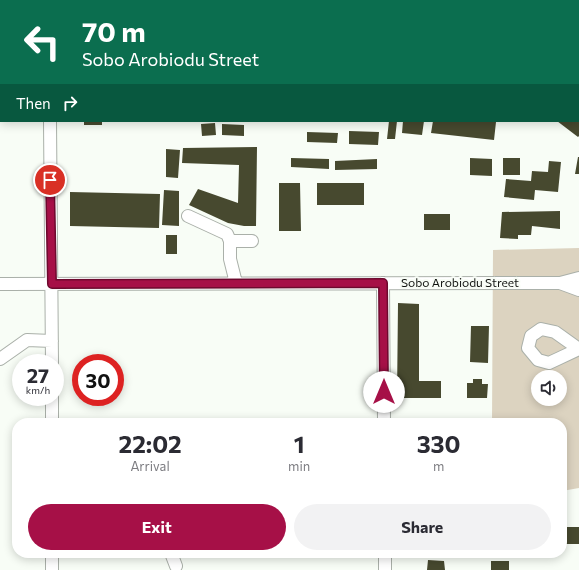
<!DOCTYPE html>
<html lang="en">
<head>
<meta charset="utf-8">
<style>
  body { margin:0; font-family:Commissioner,sans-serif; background:#f2f2f3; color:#2b2b33; height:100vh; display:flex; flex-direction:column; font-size:15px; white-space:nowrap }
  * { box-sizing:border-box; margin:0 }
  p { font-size:13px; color:#7c7c81 }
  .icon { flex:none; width:22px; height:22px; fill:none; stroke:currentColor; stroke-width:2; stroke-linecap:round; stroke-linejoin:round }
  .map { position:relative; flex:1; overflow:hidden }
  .details { position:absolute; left:12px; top:418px; width:555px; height:140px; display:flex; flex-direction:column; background:#fff; border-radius:16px; box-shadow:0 2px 10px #0003 }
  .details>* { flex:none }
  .top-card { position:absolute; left:0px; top:0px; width:579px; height:122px; box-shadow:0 2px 10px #0003; background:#0b6e4f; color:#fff; overflow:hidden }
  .fabs { position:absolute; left:531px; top:370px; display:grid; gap:8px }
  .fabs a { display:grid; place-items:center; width:36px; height:36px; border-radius:50%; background:#fff; box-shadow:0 2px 10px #0003; font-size:20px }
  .speed { position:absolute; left:12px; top:354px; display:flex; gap:8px; font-size:20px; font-weight:700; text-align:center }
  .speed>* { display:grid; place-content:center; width:52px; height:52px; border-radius:50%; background:#fff; box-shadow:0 2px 10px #0003; line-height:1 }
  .speed small { font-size:10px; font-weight:400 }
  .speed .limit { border:6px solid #d22; background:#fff; color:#111 }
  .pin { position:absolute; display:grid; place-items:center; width:34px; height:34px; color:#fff; margin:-17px; border:2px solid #fff; border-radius:50%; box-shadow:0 1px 4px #0007 }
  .me { position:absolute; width:44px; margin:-22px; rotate:0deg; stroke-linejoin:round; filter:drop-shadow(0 0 3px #0008) }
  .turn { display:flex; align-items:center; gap:14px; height:84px; padding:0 16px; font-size:18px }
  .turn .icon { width:52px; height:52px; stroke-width:2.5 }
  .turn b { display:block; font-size:28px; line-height:34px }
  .then { display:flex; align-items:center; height:38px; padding:0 16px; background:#0003; gap:8px; font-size:15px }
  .eta { display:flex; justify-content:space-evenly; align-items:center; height:68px; text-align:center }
  .eta b { font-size:24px; font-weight:700; line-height:28px }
  .cta { display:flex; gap:8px; margin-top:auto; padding:8px 16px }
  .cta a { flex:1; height:46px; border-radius:24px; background:#a61047; color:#fff; font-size:16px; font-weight:700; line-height:46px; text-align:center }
  .cta a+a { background:#f2f2f3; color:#2b2b33 }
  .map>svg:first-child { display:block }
  .green { fill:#dcd3c0; fill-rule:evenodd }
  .building { fill:#47492f }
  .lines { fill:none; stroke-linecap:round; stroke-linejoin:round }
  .minor-casing { stroke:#aab0a9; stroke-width:14 }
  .minor { stroke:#fff; stroke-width:12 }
  .route-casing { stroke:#6c0a2e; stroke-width:10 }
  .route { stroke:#a61047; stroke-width:7 }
  .labels { text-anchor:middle; stroke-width:4; stroke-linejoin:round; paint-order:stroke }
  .street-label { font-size:12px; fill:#10120f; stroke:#f8fdf6 }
</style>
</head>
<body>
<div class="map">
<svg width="579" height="570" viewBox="0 0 579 570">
  <rect width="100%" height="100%" fill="#f8fdf6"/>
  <path class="green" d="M579,248V488L562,491V423H492L493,250ZM538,377H560V399H538Z"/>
  <path class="building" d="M84,121H102V125H84Z
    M389,121H397L395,139H387Z
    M403,121H424L422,135L402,133Z
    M433,121L496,122L494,140L431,133Z
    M557,121H579V136L578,137Z
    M215,123L216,135L202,136L201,124Z
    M222,124L244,125V136L222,135Z
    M349,131L379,132L378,145L349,144Z
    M307,132L338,133L337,143L307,142Z
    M257,147L256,226H244L228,223L189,205L198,189L238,203L239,165L182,163L183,148Z
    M166,149L180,150L178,178L166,177Z
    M578,157H579V174H575Z
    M291,158L329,159V169L291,167Z
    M470,158L492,159V176L470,175Z
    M503,158H520V175H503Z
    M377,159V169L335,170V161Z
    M549,161L561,162L558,192L535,190L534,200L504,197L506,179L531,181L532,171L548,172Z
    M279,183H300L301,231H279Z
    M317,183H364V205H317Z
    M164,190L179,191V226L162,225Z
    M70,192L160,194L159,228L70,226Z
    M560,211V229L532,226L531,235H518V239L500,238L502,212Z
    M424,214H450V230H424Z
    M166,235H177V254H166Z
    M398,303L419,304V381H441V398H397Z
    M471,326H489L488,363L470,362Z
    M473,379H482V384H488L487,398H467V383H473Z
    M564,527H579V544H564Z
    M428,560L444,561L445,570H427Z
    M491,561H509V570H491Z"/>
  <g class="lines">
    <g class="minor-casing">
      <path id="minor" d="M22,0V1
        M181,0V1
        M401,0V1
        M51,1V0
        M459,1V0
        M578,40H579
        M0,45L1,46
        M50,121L52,363
        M188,216L227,234L230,241V259L236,283
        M230,241H252
        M383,283L384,423
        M560,283L579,290
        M0,284L560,283L579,278
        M579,349L549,363L538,360L528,348L531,336L541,329L555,332L579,349
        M0,359L27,340L52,341
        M52,397V423
        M171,553L176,566
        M385,553V570
        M52,570V553"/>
    </g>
    <use href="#minor" class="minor"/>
  </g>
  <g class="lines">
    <g class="route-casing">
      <path id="route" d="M50,180L52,284L383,283L384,392"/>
    </g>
    <use href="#route" class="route"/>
  </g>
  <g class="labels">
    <g class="street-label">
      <text x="460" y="287">Sobo Arobiodu Street</text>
    </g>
  </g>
</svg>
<div class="fabs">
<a><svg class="icon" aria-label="sound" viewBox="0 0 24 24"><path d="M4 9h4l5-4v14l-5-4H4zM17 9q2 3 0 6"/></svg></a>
</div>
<div class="speed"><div>27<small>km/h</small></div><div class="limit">30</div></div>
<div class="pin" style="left:50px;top:180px;background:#d93025"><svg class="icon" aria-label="arrive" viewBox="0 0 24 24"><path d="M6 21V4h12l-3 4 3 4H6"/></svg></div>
<svg class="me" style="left:384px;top:392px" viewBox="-20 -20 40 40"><circle r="19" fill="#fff"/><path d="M0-13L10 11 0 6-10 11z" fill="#a61047"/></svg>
<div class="top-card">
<div class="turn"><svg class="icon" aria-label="left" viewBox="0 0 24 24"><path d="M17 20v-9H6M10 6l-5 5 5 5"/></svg><div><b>70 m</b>Sobo Arobiodu Street</div></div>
<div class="then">Then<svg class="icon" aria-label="right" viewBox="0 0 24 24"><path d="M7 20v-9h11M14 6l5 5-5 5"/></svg></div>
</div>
<section class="details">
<div class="eta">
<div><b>22:02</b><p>Arrival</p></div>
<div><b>1</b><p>min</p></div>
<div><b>330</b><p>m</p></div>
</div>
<div class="cta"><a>Exit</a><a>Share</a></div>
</section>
</div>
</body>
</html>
